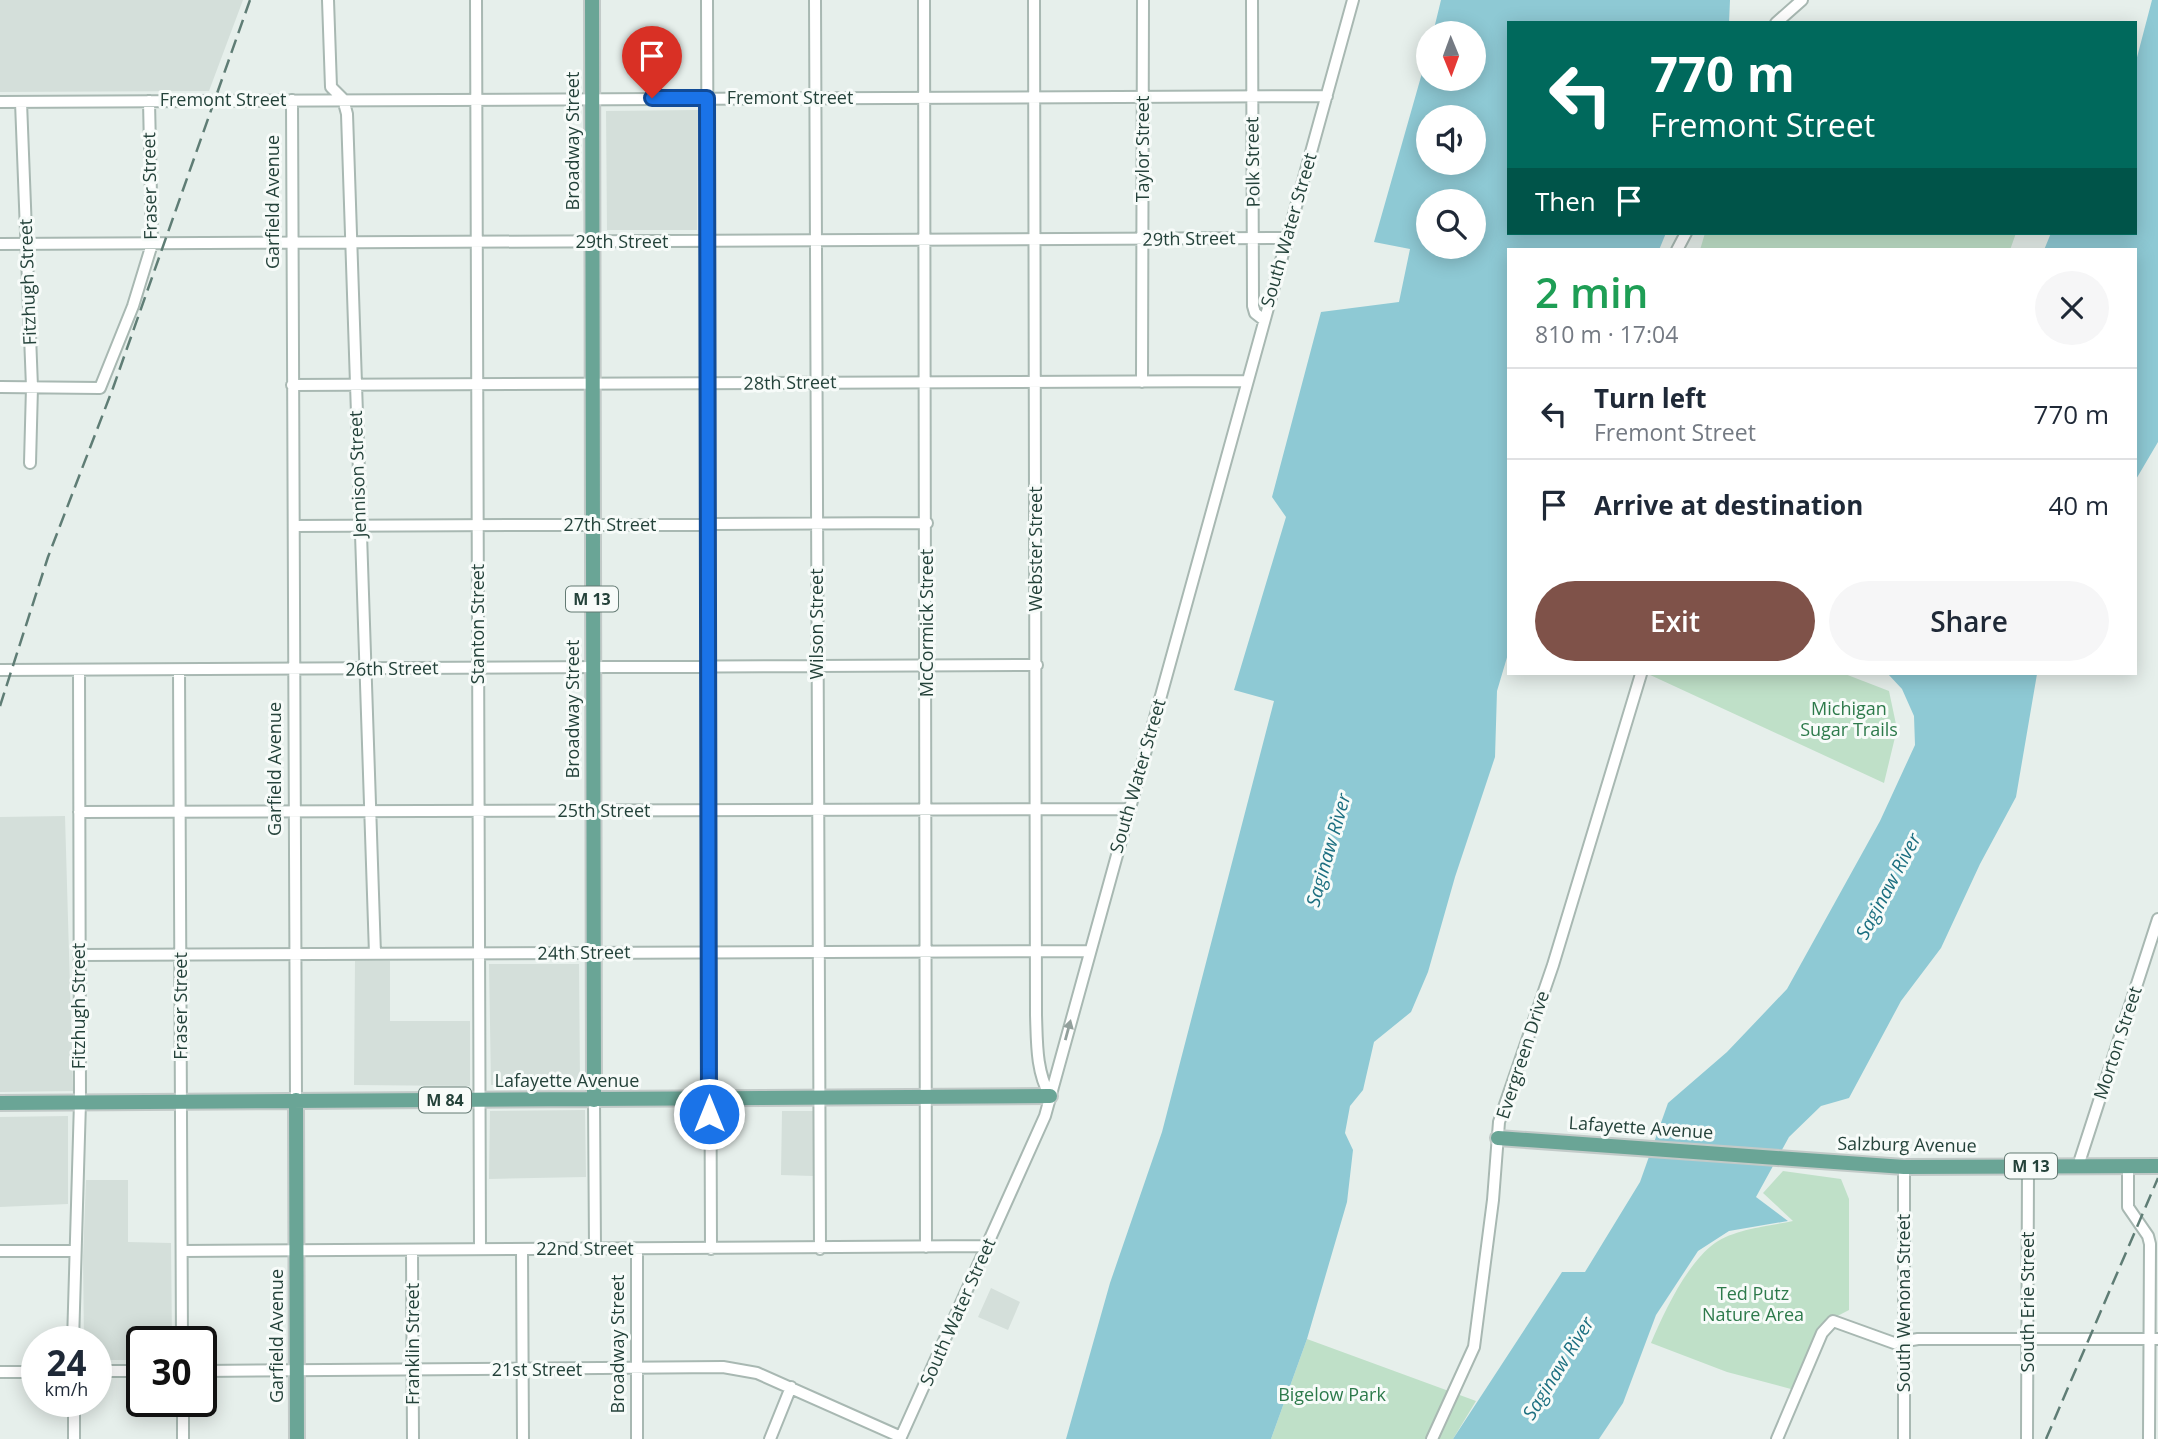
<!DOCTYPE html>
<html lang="en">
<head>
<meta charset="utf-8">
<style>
  body { margin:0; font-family:"Open Sans",sans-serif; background:#f6f6f7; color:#1f2937; height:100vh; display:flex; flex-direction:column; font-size:26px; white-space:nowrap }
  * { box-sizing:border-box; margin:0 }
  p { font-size:23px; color:#747a83 }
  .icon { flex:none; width:38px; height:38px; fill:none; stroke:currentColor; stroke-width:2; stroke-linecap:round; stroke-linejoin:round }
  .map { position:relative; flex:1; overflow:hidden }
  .sheet { position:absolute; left:1507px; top:248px; width:630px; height:427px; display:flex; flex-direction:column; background:#fff; border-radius:0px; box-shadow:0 4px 18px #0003 }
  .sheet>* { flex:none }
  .hud { position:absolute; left:1507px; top:21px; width:630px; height:214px; border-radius:0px; box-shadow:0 4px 18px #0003; background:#00695c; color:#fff; overflow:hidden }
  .needle { width:46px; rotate:179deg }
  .buttons { position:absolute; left:1416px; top:21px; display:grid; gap:14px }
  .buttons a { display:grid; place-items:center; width:70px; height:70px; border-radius:50%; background:#fff; box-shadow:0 4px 18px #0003; font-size:35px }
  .speed { position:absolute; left:21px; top:1326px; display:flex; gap:14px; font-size:35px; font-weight:700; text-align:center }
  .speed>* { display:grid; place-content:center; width:91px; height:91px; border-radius:50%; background:#fff; box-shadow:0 4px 18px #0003; line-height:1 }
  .speed small { font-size:18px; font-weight:400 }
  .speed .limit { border:4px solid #111; border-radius:10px; background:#fff; color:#111 }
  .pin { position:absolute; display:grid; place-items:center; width:60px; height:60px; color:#fff; margin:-72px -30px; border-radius:50% 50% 50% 0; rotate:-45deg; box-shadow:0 0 7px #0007 }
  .pin .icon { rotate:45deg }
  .me { position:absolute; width:77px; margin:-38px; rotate:0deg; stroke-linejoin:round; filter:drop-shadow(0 0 5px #0008) }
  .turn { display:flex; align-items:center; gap:24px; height:147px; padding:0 28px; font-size:32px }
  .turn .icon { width:91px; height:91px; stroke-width:2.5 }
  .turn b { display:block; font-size:49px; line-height:60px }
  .then { display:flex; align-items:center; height:66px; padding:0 28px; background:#0003; gap:14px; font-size:26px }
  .round { display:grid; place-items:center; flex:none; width:74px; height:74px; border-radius:37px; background:#f6f6f7 }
  .overview { display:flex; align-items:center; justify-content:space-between; height:119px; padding:0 28px }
  h1 { font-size:42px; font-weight:600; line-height:52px; color:#1e9e55 }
  .cta { display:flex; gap:14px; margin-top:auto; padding:14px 28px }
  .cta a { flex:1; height:80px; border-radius:42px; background:#7f5249; color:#fff; font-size:28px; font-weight:600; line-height:80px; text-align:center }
  .cta a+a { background:#f6f6f7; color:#1f2937 }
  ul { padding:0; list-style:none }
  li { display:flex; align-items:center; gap:21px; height:91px; padding:0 28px; border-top:2px solid #e0e1e3 }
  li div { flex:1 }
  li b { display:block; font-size:26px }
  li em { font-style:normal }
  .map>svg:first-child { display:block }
  .built { fill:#d4dfda }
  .green { fill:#bfe0c8 }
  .water { fill:#8ec9d4; fill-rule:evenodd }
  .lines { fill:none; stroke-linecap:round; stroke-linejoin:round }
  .minor-casing { stroke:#a8b8b2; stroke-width:14 }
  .major-casing { stroke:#c2cac8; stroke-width:18 }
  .minor { stroke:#fff; stroke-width:10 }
  .major { stroke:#6aa596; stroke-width:14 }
  .rail { stroke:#5f7d75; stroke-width:2.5; stroke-dasharray:14 7; stroke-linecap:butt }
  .oneway { fill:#92a09c }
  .route-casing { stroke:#114b97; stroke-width:18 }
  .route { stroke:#1a73e8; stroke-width:12 }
  .labels { text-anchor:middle; stroke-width:6; stroke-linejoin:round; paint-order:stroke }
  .shield { fill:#f7fbf9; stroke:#637a73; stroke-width:2 }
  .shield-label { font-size:16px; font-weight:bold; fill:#24423a }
  .street-label { font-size:18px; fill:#24423a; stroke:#f7fbf9 }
  .park-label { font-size:18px; fill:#2d7a4b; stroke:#f7fbf9 }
  .water-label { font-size:19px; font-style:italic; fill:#1c6f80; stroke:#f7fbf9 }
</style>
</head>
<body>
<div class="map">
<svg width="2158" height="1439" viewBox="0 0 2158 1439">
  <rect width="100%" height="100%" fill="#e6efeb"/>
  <path class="built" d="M0,0H243L209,91L0,92Z
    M698,110L697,230H607L606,111Z
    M65,816L73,1091L0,1092V817Z
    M355,961H390V1021H470V1086L354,1085Z
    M489,964H579L580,1085H491Z
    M585,1110L586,1177L489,1179L490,1111Z
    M782,1111H814L813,1176L781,1175Z
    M68,1116V1204L0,1207V1117Z
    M86,1180H128V1242L171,1243L172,1342H142V1360H96V1342H84L83,1257Z
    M991,1288L1020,1302L1008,1330L978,1317Z"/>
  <path class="green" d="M1705,233H2016L2010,250H1700Z
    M1648,674H1845L1889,691L1897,729L1884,783Z
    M1783,1171L1841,1179L1849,1199V1310L1822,1324L1791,1389L1727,1372L1651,1343C1664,1312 1687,1263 1715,1243C1735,1229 1770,1226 1793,1221L1763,1193Z
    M1307,1339L1476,1401L1453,1439H1271Z"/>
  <path class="water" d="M1441,0H1730L1729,23H1508V233H1666L1659,250H1508V654L1497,691L1495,757L1455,877L1428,972L1411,1012L1374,1042L1363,1090L1350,1106L1345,1133L1353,1150L1347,1202L1307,1339L1271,1439H1066L1110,1283L1162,1132L1274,701L1234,690L1286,517L1272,497L1321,312L1399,302L1410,249L1374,242L1428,52V79H1474V33H1433ZM1428,117H1474V163H1428ZM1428,201H1474V247H1428Z
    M2152,0H2158V442L2135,481V250H2044L2051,233H2135V65Z
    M1888,674H2037L2016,797L1980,864L1941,948L1901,1001L1849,1098L1821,1106L1789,1137L1756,1197L1788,1221L1729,1231L1698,1251L1656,1315L1623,1403L1599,1439H1453L1562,1272H1585L1640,1182L1668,1103L1727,1052L1787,989L1880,821L1915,745L1914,716L1902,689Z"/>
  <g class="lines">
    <g class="minor-casing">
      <path id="minor" d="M328,0L331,87L343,99L347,114L375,954
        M476,0L480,1249
        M707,0L711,1249
        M815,0L820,1249
        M924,0L926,1247
        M1034,0L1036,1015C1037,1043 1036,1071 1050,1096
        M1252,0L1253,306L1255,313L1264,320
        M1776,23L1802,0
        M292,100L296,1100
        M0,102L1327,96
        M21,102L32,387L30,463
        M0,244L1287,238
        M1677,250L1686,233
        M1142,382L1143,0
        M292,385L1246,381
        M0,387L100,388L133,306L152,244L149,101
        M294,526L927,523
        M0,670L1037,665
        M179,670L182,1342
        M79,812L1130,809
        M79,955L1089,951
        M594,1100L595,1249
        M2078,1166L2158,919
        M2128,1166V1207L2148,1236L2150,1244L2149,1439
        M1904,1167V1439
        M522,1249L523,1439
        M637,1249V1439
        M412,1250L413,1439
        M0,1251H74
        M182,1251L988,1246
        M73,1342L80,1102L79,670
        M96,1371H142
        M201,1371L723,1367L757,1373L901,1437
        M0,1372H37
        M74,1402V1439
        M183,1402V1439
        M770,1439L791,1387
        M900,1439L1045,1116L1353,0
        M1432,1439L1474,1347L1493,1200L1499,1122L1553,965L1641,674
        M1777,1439L1822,1333L1833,1321L1894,1343L1918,1339H2158
        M2027,1439L2028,1166"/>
    </g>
    <g class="major-casing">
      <path id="major" d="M592,0L594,1100
        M296,1100L297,1439
        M0,1103L1050,1096
        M1498,1138L1904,1167L2158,1166"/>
    </g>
    <use href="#minor" class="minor"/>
    <use href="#major" class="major"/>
    <path class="rail" d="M0,706L48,557L113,388L250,0
      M2046,1439L2158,1178"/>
  </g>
  <defs><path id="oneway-solid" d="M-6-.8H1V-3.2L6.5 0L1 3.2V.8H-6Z" transform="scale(1.75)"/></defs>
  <use class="oneway" href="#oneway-solid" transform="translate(1068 1030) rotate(-75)"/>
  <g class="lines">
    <g class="route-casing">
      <path id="route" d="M652,98H707L709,1114"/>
    </g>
    <use href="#route" class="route"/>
  </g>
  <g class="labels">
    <g class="shield">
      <rect x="566" y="586.5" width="52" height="25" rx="5"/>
      <rect x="419" y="1087.5" width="52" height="25" rx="5"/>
      <rect x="2005" y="1153.5" width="52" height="25" rx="5"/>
    </g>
    <g class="shield-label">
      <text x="592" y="605">M 13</text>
      <text x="445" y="1106">M 84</text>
      <text x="2031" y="1172">M 13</text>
    </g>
    <g class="street-label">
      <text x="790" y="104">Fremont Street</text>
      <text x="223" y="106">Fremont Street</text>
      <text transform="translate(573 141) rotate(-90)" y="6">Broadway Street</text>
      <text transform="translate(1143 149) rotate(-90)" y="6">Taylor Street</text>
      <text transform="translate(1253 162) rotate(-91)" y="6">Polk Street</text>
      <text transform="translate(150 186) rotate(-91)" y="6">Fraser Street</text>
      <text transform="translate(273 202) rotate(-90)" y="6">Garfield Avenue</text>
      <text transform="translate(1289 230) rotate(-74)" y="6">South Water Street</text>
      <text transform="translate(1189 239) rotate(-1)" y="6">29th Street</text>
      <text x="622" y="248">29th Street</text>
      <text transform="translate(28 282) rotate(-92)" y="6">Fitzhugh Street</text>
      <text transform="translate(790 383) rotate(-1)" y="6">28th Street</text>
      <text transform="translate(358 474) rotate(-92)" y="6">Jennison Street</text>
      <text x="610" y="531">27th Street</text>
      <text transform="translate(1036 549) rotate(-90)" y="6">Webster Street</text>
      <text transform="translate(927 623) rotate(-90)" y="6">McCormick Street</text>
      <text transform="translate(478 624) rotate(-90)" y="6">Stanton Street</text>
      <text transform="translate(817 624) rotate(-90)" y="6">Wilson Street</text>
      <text transform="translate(392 669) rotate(-1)" y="6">26th Street</text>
      <text transform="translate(573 709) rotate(-90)" y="6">Broadway Street</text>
      <text transform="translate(275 769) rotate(-90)" y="6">Garfield Avenue</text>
      <text transform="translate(1138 776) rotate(-74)" y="6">South Water Street</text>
      <text x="604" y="817">25th Street</text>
      <text transform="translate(584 953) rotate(-1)" y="6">24th Street</text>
      <text transform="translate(79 1006) rotate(-90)" y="6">Fitzhugh Street</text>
      <text transform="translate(181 1006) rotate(-90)" y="6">Fraser Street</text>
      <text transform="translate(2118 1043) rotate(-72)" y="6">Morton Street</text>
      <text transform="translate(1523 1055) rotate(-72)" y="6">Evergreen Drive</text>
      <text x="567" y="1087">Lafayette Avenue</text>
      <text transform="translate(1641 1128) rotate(4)" y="6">Lafayette Avenue</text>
      <text transform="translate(1907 1145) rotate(1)" y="6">Salzburg Avenue</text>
      <text x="585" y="1255">22nd Street</text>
      <text transform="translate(2028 1302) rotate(-90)" y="6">South Erie Street</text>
      <text transform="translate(1904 1303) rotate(-90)" y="6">South Wenona Street</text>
      <text transform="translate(958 1312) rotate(-66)" y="6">South Water Street</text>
      <text transform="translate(277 1336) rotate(-90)" y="6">Garfield Avenue</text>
      <text transform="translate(413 1344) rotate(-90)" y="6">Franklin Street</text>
      <text transform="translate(618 1344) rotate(-90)" y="6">Broadway Street</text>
      <text x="537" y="1376">21st Street</text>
    </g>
    <g class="park-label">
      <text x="1849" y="715">Michigan<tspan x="1849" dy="21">Sugar Trails</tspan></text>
      <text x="1753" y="1300">Ted Putz<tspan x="1753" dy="21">Nature Area</tspan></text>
      <text x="1332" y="1401">Bigelow Park</text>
    </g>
    <g class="water-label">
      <text transform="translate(1328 850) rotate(-74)" y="7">Saginaw River</text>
      <text transform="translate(1888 886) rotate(-62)" y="7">Saginaw River</text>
      <text transform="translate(1558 1368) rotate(-58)" y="7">Saginaw River</text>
    </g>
  </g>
</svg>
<div class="buttons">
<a><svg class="needle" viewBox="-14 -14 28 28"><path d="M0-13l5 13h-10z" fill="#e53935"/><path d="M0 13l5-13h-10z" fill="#747a83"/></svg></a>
<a><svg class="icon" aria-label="sound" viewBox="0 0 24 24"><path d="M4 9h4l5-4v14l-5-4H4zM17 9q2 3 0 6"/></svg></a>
<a><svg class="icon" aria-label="search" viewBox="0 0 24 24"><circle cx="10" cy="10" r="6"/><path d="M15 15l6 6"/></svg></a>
</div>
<div class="speed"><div>24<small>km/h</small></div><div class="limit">30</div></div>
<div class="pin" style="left:652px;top:98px;background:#d93025"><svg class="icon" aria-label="arrive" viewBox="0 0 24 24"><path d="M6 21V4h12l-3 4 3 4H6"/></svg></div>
<svg class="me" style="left:709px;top:1114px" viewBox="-20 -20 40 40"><circle r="17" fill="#1a73e8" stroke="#fff" stroke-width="3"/><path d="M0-11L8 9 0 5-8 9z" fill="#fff"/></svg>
<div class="hud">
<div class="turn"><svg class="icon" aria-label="left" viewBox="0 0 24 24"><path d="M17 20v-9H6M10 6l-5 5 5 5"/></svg><div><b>770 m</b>Fremont Street</div></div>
<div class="then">Then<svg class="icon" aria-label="arrive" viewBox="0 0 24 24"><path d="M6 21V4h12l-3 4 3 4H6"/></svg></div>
</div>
<section class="sheet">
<div class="overview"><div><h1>2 min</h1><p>810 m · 17:04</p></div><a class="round"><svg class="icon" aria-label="close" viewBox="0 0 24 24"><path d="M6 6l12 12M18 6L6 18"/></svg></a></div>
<ul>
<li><svg class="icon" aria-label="left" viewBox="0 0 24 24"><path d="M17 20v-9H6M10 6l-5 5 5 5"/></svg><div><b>Turn left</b><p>Fremont Street</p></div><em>770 m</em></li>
<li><svg class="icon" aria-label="arrive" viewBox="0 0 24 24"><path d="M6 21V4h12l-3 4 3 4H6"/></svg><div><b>Arrive at destination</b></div><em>40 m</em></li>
</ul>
<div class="cta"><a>Exit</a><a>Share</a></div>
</section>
</div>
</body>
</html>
